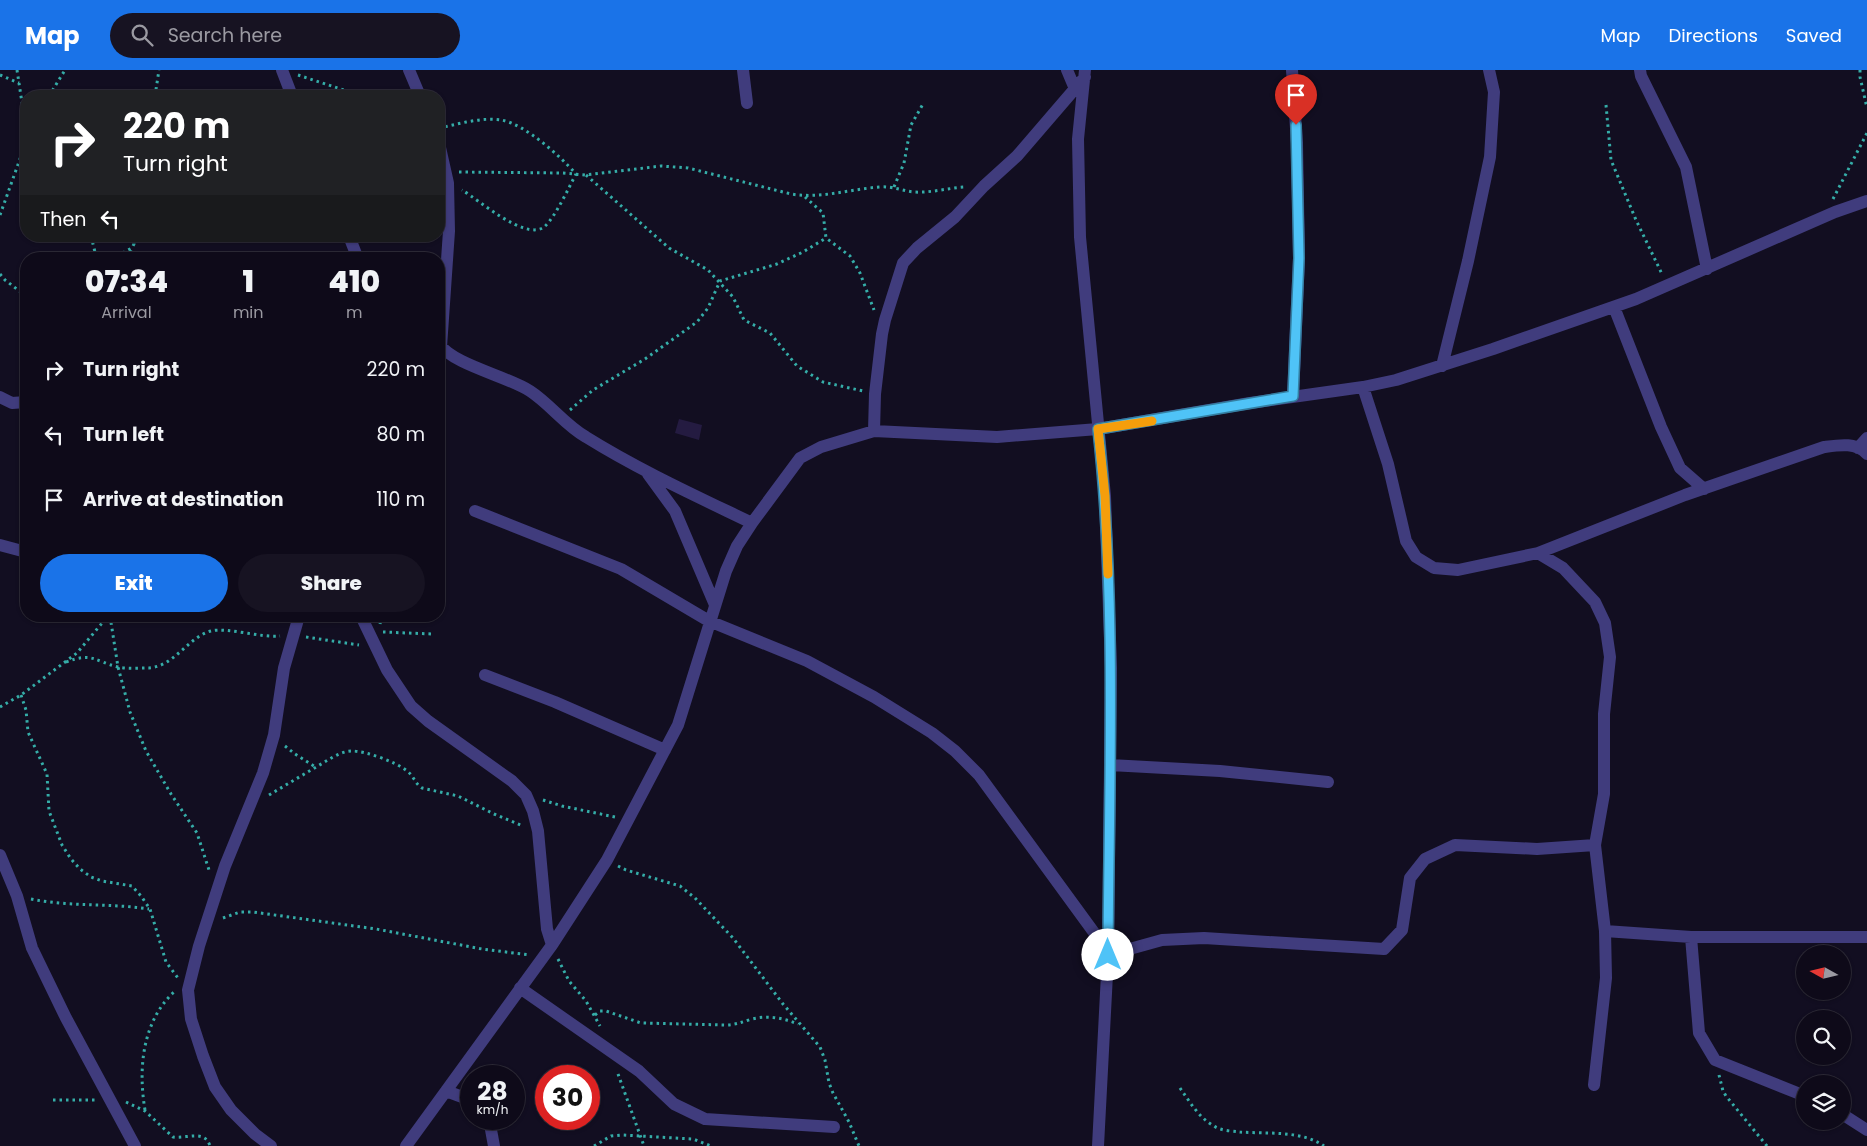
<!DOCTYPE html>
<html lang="en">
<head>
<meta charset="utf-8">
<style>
  body { margin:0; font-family:Poppins,sans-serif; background:#171322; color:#f1f3f6; height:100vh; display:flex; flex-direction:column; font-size:19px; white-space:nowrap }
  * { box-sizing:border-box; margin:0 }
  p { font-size:16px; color:#9b9aa2 }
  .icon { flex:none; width:28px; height:28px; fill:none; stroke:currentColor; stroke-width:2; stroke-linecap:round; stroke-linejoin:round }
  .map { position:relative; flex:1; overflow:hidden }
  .sheet { position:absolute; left:20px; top:182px; width:425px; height:370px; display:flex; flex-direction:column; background:#0e0a19; border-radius:20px; box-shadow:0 1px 4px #0004,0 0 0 1px #2e2b38 }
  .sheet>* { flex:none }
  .hud { position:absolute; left:20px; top:20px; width:425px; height:152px; border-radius:20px; box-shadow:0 1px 4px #0004,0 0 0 1px #2e2b38; background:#202124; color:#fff; overflow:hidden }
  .needle { width:32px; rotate:278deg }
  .tools { position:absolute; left:1796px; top:875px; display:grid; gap:10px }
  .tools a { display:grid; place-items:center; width:55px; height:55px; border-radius:50%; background:#0e0a19; box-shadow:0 1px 4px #0004,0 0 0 1px #2e2b38; font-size:25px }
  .speed { position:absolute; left:460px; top:995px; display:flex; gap:10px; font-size:25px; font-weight:700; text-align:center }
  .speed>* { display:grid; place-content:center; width:65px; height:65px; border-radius:50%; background:#0e0a19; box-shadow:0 1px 4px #0004,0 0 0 1px #2e2b38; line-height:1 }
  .speed small { font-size:12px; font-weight:400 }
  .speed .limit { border:8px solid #d22; background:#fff; color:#111 }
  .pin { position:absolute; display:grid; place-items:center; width:42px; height:42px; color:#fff; margin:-51px -21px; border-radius:50% 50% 50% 0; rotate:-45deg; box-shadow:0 0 5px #0007 }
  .pin .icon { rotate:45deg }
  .me { position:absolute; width:55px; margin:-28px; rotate:0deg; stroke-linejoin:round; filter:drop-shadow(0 0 4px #0008) }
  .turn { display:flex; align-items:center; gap:18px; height:105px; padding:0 20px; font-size:22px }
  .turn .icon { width:65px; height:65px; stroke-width:2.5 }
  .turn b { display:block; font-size:35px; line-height:42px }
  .then { display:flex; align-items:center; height:48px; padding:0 20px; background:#0003; gap:10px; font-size:19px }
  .eta { display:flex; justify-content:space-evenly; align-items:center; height:85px; text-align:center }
  .eta b { font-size:30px; font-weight:800; line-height:35px }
  .action { display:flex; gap:10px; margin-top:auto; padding:10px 20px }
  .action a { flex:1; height:58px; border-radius:30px; background:#1a73e8; color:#fff; font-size:20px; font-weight:800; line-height:58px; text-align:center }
  .action a+a { background:#171322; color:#f1f3f6 }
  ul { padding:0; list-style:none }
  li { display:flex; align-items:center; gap:15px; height:65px; padding:0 20px }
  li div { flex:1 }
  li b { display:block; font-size:19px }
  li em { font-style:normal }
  header { display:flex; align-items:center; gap:30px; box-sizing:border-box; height:70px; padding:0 25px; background:#1a73e8; color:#fff }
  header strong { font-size:24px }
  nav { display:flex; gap:28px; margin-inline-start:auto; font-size:18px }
  .search { width:350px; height:45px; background:#171322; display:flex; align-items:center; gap:12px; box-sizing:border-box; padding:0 18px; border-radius:28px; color:#9b9aa2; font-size:19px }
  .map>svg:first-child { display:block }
  .building { fill:#241b41 }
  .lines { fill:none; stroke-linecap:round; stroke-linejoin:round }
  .path { stroke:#35ada8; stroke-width:3; stroke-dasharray:2.5 4; stroke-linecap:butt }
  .minor { stroke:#403c7d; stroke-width:12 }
  .route-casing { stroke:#337fa1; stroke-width:12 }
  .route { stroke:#4fc3f7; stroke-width:9 }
  .slow { stroke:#f59e0b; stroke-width:9 }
</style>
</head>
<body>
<header>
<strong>Map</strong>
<div class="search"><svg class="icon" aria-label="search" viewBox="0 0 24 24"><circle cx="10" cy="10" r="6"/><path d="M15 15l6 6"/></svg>Search here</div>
<nav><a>Map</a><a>Directions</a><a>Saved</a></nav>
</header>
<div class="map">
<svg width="1867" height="1076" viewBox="0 0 1867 1076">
  <rect width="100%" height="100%" fill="#120e21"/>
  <path class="building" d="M679,349L702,355L699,370L675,363Z"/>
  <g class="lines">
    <path class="path" d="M17,0L26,59
      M1860,0V7L1867,38
      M0,5L19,13
      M298,5L362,26
      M49,26L65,0
      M155,26L159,0
      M1606,35L1611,90L1636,150L1662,204
      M439,58C459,54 480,47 501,50C525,54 560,86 576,104C569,117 555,148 544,157C525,171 479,130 462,120
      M459,102L563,103L585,105L661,96L688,98L791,124C821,129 850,119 880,117C893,116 903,121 914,122C931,123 948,118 965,117
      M586,105L669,178L708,200L733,227L744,250L770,263L797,296L823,312L863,321
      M894,117L904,93L911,55L923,34
      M805,127L823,143L826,168L850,186L860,203L874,240
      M1833,129L1867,63
      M0,145L26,72
      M91,166L95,182L99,189
      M130,181L142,189
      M111,189L132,178L134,174L133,166
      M0,204L5,210L26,226
      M570,340L593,320L645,289L697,252L708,238L720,211L777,194L803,182L826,168
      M110,546L118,597L130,642L146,681L171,724L197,763L209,800
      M380,554L382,546
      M383,562L432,564
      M306,567L359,575
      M66,592C93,582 94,591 118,597C127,599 139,598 149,598C175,596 188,567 211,561C227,557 261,568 280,566
      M21,625L26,640L28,662L47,704L49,741L62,775L71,789L80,799L91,807L102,811L132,816L141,826L150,839L166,892L178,908
      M0,637L21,625L77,583L108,546
      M285,676L295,684L317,698
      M269,725L333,687C339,684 345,681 352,681C366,681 396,692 407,701C414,706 415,714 422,718L458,726L494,744L523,756
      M543,730L562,736L615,747
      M618,796L626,800L680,816L695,828L733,868L783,934L820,977L825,990L829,1013L833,1023L849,1052L859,1076
      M31,829C70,837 110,833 149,839
      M223,848L240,842H253L376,859L482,879L530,885
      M558,889L569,911L586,931L600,956
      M595,945L600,941H606L641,953L725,955C735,955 742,952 752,949C768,945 783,948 798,954
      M618,1004L644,1076
      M1719,1005L1723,1021L1726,1026L1767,1076
      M1180,1018C1190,1032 1199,1048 1214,1056C1221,1061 1232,1061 1240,1062C1267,1064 1301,1060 1324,1076
      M53,1030H95
      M126,1032L145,1041L173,1067C186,1069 205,1059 210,1076
      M145,1040C138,999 142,951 175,921
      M594,1076L611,1066L622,1065L693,1069L711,1076"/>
    <path class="minor" d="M282,0L292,26
      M409,0L420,26
      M743,0L747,33
      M1067,0L1075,19
      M1085,0L1078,69L1080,167L1105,426L1111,598L1108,885L1098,1076
      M1292,0L1297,73L1299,188L1293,326
      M1640,0L1641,6L1686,97L1707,199
      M439,73L448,113L449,161L441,277L439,287
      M349,166L358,189
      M1614,237L1661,357L1680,398L1704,419
      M439,274C454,295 507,306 530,321C550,334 565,355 586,367C639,400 696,426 752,453
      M1442,296L1468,191L1490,87L1494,22L1489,0
      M1363,317L1388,394L1406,471L1416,487L1434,498L1458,500L1538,483L1563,498L1595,532L1605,553L1610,587L1604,644V724L1595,775
      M0,327L12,333L26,332
      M874,361L875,324L882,264L885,250L903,193L917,178L955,147L984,116L1017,86L1085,7
      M1858,378L1867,368
      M648,404L675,441L715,535
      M475,441L621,499L709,551L807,591L874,627L932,663L955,681L979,705L1098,868L1108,885
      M0,475L26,482
      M1538,483L1685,425L1824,377C1839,375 1856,372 1867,384
      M361,546L387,600L411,636L428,651L512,711L526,725L533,741L538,761L547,859L552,875
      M485,605L555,632L665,680
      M1110,695L1220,701L1328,712
      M0,785L17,826L32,878L66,948L135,1076
      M1691,867H1867
      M1108,885L1162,870L1204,868L1384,879L1402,860L1410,808L1425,789L1455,775L1537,779L1595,775L1605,861L1691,867L1699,963L1715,990L1805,1026
      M520,918L639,1001L674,1034L705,1049L834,1057
      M1594,1015L1606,908L1605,861
      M446,1021L465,1028L471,1032
      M1842,1044L1867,1060
      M489,1049L494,1076
      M271,1076L255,1064L231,1040L215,1017L203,986L191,949L188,920L199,876L225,796L263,703L274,665L284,598L299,546
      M406,1076L552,875L607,790L678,655L726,501L737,476L752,453L800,388L821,377L874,361L997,367L1098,359L1250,333L1363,317L1396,310L1493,279L1636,229L1835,142L1867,131"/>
  </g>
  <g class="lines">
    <g class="route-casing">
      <path id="route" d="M1108,885C1109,710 1117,533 1098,359L1293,326L1299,188L1296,55"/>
    </g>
    <use href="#route" class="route"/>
    <path class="slow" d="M1108,504L1105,426L1098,359L1152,351"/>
  </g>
</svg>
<div class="tools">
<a><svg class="needle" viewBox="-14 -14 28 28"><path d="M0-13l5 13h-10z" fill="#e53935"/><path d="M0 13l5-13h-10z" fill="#9b9aa2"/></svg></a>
<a><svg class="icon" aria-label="search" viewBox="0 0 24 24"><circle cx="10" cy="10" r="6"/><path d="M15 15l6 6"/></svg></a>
<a><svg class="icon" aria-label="layers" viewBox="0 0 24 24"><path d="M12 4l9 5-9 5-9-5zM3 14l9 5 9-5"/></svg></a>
</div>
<div class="speed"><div>28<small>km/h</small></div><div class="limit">30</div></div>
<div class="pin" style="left:1296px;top:55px;background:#d93025"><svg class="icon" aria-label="arrive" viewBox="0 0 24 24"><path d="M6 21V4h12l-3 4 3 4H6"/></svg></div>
<svg class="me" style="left:1108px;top:885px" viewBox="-20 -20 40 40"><circle r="19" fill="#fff"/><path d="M0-13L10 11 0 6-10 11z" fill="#4fc3f7"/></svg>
<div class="hud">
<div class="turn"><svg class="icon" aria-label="right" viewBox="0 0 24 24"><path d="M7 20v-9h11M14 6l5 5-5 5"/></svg><div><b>220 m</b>Turn right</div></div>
<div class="then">Then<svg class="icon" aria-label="left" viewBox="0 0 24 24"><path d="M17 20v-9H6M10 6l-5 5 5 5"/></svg></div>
</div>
<section class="sheet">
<div class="eta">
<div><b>07:34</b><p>Arrival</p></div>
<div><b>1</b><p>min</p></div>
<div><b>410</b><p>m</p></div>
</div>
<ul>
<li><svg class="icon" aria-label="right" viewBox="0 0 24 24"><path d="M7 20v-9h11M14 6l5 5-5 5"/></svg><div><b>Turn right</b></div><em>220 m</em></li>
<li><svg class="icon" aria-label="left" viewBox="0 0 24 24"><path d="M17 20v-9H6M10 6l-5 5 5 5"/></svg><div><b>Turn left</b></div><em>80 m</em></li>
<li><svg class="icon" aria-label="arrive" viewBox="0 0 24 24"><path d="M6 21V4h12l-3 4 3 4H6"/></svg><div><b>Arrive at destination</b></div><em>110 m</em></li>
</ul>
<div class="action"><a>Exit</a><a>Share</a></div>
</section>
</div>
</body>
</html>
